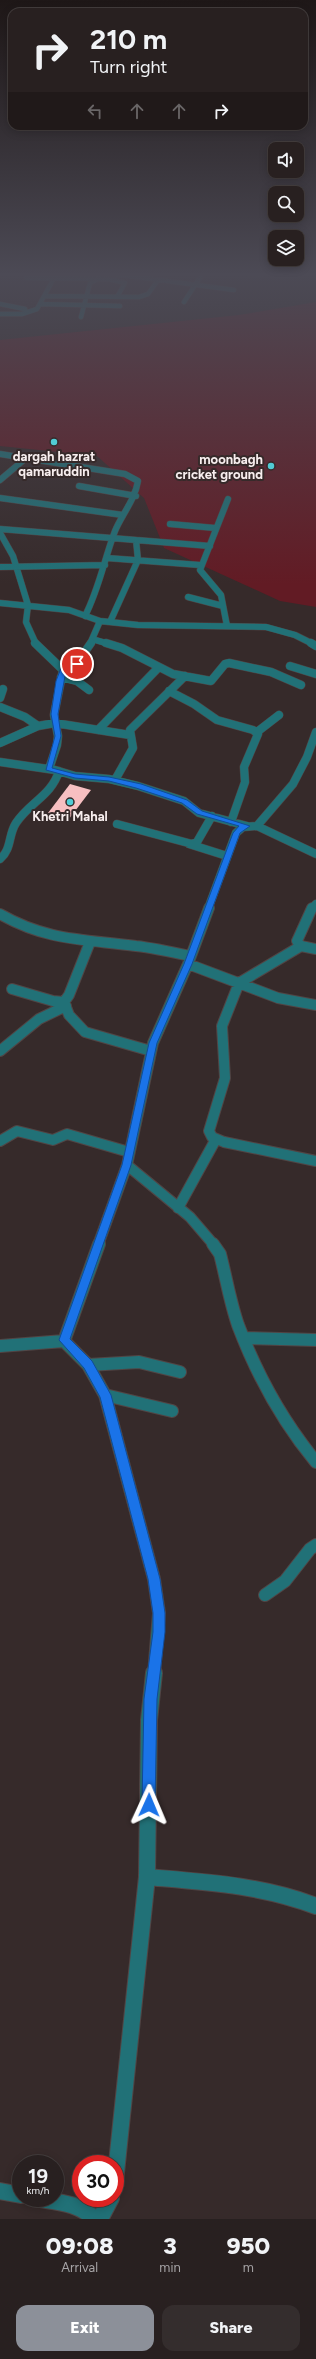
<!DOCTYPE html>
<html lang="en">
<head>
<meta charset="utf-8">
<style>
  body { margin:0; font-family:Figtree,sans-serif; background:#342d2d; color:#f1f3f6; height:100vh; display:flex; flex-direction:column; font-size:15px; white-space:nowrap }
  * { box-sizing:border-box; margin:0 }
  p { font-size:13px; color:#a5a3a5 }
  .icon { flex:none; width:22px; height:22px; fill:none; stroke:currentColor; stroke-width:2; stroke-linecap:round; stroke-linejoin:round }
  .map { position:relative; height:2219px; overflow:hidden }
  .panel { display:flex; flex-direction:column; background:#282020; flex:1 }
  .panel>* { flex:none }
  .hud { position:absolute; left:8px; top:8px; width:300px; height:122px; border-radius:12px; box-shadow:0 2px 10px #0003,0 0 0 1px #443e3e; background:#282020; color:#f1f3f6; overflow:hidden }
  .controls { position:absolute; left:268px; top:142px; display:grid; gap:8px }
  .controls a { display:grid; place-items:center; width:36px; height:36px; border-radius:8px; background:#282020; box-shadow:0 2px 10px #0003,0 0 0 1px #443e3e; font-size:20px }
  .speed { position:absolute; left:12px; top:2155px; display:flex; gap:8px; font-size:20px; font-weight:700; text-align:center }
  .speed>* { display:grid; place-content:center; width:52px; height:52px; border-radius:50%; background:#282020; box-shadow:0 2px 10px #0003,0 0 0 1px #443e3e; line-height:1 }
  .speed small { font-size:10px; font-weight:400 }
  .speed .limit { border:6px solid #d22; background:#fff; color:#111 }
  .pin { position:absolute; display:grid; place-items:center; width:34px; height:34px; color:#fff; margin:-17px; border:2px solid #fff; border-radius:50%; box-shadow:0 1px 4px #0007 }
  .me { position:absolute; width:44px; margin:-22px; rotate:1deg; stroke-linejoin:round; filter:drop-shadow(0 0 3px #0008) }
  .turn { display:flex; align-items:center; gap:14px; height:84px; padding:0 16px; font-size:18px }
  .turn .icon { width:52px; height:52px; stroke-width:2.5 }
  .turn b { display:block; font-size:28px; line-height:34px }
  .lanes { display:flex; align-items:center; height:38px; padding:0 16px; background:#0003; justify-content:center; gap:20px; direction:ltr }
  .lanes .off { opacity:.35 }
  .eta { display:flex; justify-content:space-evenly; align-items:center; height:68px; text-align:center }
  .eta b { font-size:24px; font-weight:800; line-height:28px }
  .action { display:flex; gap:8px; margin-top:auto; padding:8px 16px }
  .action a { flex:1; height:46px; border-radius:12px; background:#8c9099; color:#fff; font-size:16px; font-weight:800; line-height:46px; text-align:center }
  .action a+a { background:#342d2d; color:#f1f3f6 }
  .map>svg:first-child { display:block }
  .green { fill:#621b24 }
  .building { fill:#f7bfc1 }
  .lines { fill:none; stroke-linecap:round; stroke-linejoin:round }
  .minor-far5-casing { stroke:#514545; stroke-width:5.5 }
  .minor-far4-casing { stroke:#514545; stroke-width:7 }
  .minor-far3-casing { stroke:#514545; stroke-width:9 }
  .minor-far2-casing { stroke:#514545; stroke-width:12 }
  .minor-far1-casing { stroke:#514545; stroke-width:14 }
  .minor-casing { stroke:#514545; stroke-width:18 }
  .minor-far5 { stroke:#217177; stroke-width:4.5 }
  .minor-far4 { stroke:#217177; stroke-width:6 }
  .minor-far3 { stroke:#217177; stroke-width:8 }
  .minor-far2 { stroke:#217177; stroke-width:10 }
  .minor-far1 { stroke:#217177; stroke-width:12 }
  .minor { stroke:#217177; stroke-width:16 }
  .route { fill:#1a73e8; stroke:#114b97 }
  .poi-dot { fill:#51ccd5; stroke:#362a2a; stroke-width:1.5 }
  .labels { text-anchor:middle; stroke-width:4; stroke-linejoin:round; paint-order:stroke }
  .far-poi-label { font-size:13px; font-weight:bold; fill:#f7eeee; stroke:#362a2a }
</style>
</head>
<body>
<div class="map">
<svg width="316" height="2219" viewBox="0 0 316 2219">
  <rect width="100%" height="100%" fill="#362a2a"/>
  <path class="green" d="M316,302V607L280,601L164,548L144,498L97,456L0,446V340L239,315Z"/>
  <path class="building" d="M70,784L91,790L69,819L48,813Z"/>
  <g class="lines">
    <g class="minor-far5-casing">
      <path id="minor-far5" d="M108,273L234,290
        M229,273L262,274
        M26,278L109,279L125,283L117,297
        M45,296L139,297L148,294L158,280
        M184,302L203,273
        M0,304L25,309
        M41,304L120,306
        M0,314H22L37,309L54,278
        M81,317L90,283L99,278"/>
    </g>
    <g class="minor-far4-casing">
      <path id="minor-far4" d="M0,454L125,474L138,481C135,500 122,514 115,531C104,560 99,589 85,616
        M0,480L26,458
        M79,486L136,496
        M0,498L123,515
        M170,524L215,528
        M0,529L210,546
        M0,533L13,556L28,605L26,622L36,644
        M107,558L200,565
        M0,567L105,565
        M188,597L223,606
        M0,603L69,610L100,621L138,625L266,627L295,635L313,644
        M110,622L138,560L136,540
        M227,626L221,595L200,570L228,499
        M92,639L109,644
        M90,644L100,621"/>
    </g>
    <g class="minor-far3-casing">
      <path id="minor-far3" d="M35,643L63,670L54,715L58,736L57,745L49,769
        M106,643L122,648L173,674L211,681L225,664L229,663L271,672L301,685
        M311,643L316,646
        M290,666L316,674
        M63,670L77,663L91,643
        M61,677L77,681L89,690
        M169,691L194,704L217,720L253,730L258,734L244,767L245,782L231,822
        M0,698L3,689
        M0,707L25,717L38,726
        M98,730L158,668
        M257,732L279,715
        M0,743L38,726L55,723L130,735
        M0,762L55,770L75,776L109,779L138,786L184,801L199,813L247,826
        M115,780L133,748L130,730L185,676
        M117,824L192,844L197,842L212,816
        M257,826L293,784L307,757L316,732
        M189,844L227,856
        M0,859C12,849 8,835 16,823C29,803 52,795 59,771
        M208,909L236,833L243,827L257,826L316,854
        M311,909L316,904"/>
    </g>
    <g class="minor-far2-casing">
      <path id="minor-far2" d="M312,908L297,941L301,946L316,949
        M0,914C47,941 84,939 136,946C154,948 172,952 190,956
        M301,946L239,983L222,1026L225,1078L209,1131L212,1137L224,1142L316,1161
        M188,964L278,998L316,1005
        M12,989L53,1001L64,1002L69,995L90,942
        M64,1002L69,1015L85,1032L151,1051
        M0,1051L39,1019L66,1006
        M0,1141L17,1131L53,1140L67,1134L129,1152
        M127,1165L190,1217L214,1245
        M178,1208L216,1139
        M98,1245L127,1165L153,1043L188,964L209,908"/>
    </g>
    <g class="minor-far1-casing">
      <path id="minor-far1" d="M213,1244L220,1254C226,1277 230,1302 238,1325C257,1375 282,1421 316,1462
        M245,1338L316,1340
        M64,1341L88,1365L105,1395L154,1579L159,1613L154,1674
        M0,1346L64,1341L99,1244
        M88,1365L139,1362L180,1372
        M105,1395L172,1411
        M265,1595L285,1581L310,1549L316,1545"/>
    </g>
    <g class="minor-casing">
      <path id="minor" d="M147,1877C205,1882 261,1885 316,1906
        M115,2182L147,1877L149,1720L154,1673
        M0,2191L21,2195
        M34,2198C55,2202 79,2202 94,2219
        M100,2219L111,2198"/>
    </g>
    <use href="#minor-far5" class="minor-far5"/>
    <use href="#minor-far4" class="minor-far4"/>
    <use href="#minor-far3" class="minor-far3"/>
    <use href="#minor-far2" class="minor-far2"/>
    <use href="#minor-far1" class="minor-far1"/>
    <use href="#minor" class="minor"/>
  </g>
  <linearGradient id="sky" x2="0" y2="1"><stop stop-color="#1e1717"/><stop offset="0.47" stop-color="#4c4a55"/><stop offset="1" stop-color="#4c4a55" stop-opacity="0"/></linearGradient>
  <rect width="316" height="584" fill="url(#sky)"/>
  <path class="route" d="M74,662L80,664L66,671L58,714L61,736L52,768L75,774L109,777L141,784L187,800L202,811L250,826L240,833L192,964L157,1043L131,1165L70,1339L92,1361L111,1395L160,1579L165,1613V1632L157,1699L155,1805L153,1810L149,1812L144,1810L142,1805L144,1699L153,1632V1613L148,1579L100,1397L84,1368L59,1340L122,1165L149,1043L184,964L233,833L239,826L197,814L182,803L136,788L109,781L75,778L46,770L55,736L51,714L56,681L61,668Z"/>
  <g class="poi-dot">
    <circle cx="54" cy="442" r="4"/>
    <circle cx="271" cy="466" r="4"/>
    <circle cx="70" cy="802" r="4"/>
  </g>
  <g class="labels">
    <g class="far-poi-label">
      <text x="54" y="461">dargah hazrat<tspan x="54" dy="15">qamaruddin</tspan></text>
      <text x="263" y="464" text-anchor="end">moonbagh<tspan x="263" dy="15">cricket ground</tspan></text>
      <text x="70" y="821">Khetri Mahal</text>
    </g>
  </g>
</svg>
<div class="controls">
<a><svg class="icon" aria-label="sound" viewBox="0 0 24 24"><path d="M4 9h4l5-4v14l-5-4H4zM17 9q2 3 0 6"/></svg></a>
<a><svg class="icon" aria-label="search" viewBox="0 0 24 24"><circle cx="10" cy="10" r="6"/><path d="M15 15l6 6"/></svg></a>
<a><svg class="icon" aria-label="layers" viewBox="0 0 24 24"><path d="M12 4l9 5-9 5-9-5zM3 14l9 5 9-5"/></svg></a>
</div>
<div class="speed"><div>19<small>km/h</small></div><div class="limit">30</div></div>
<div class="pin" style="left:77px;top:664px;background:#d93025"><svg class="icon" aria-label="arrive" viewBox="0 0 24 24"><path d="M6 21V4h12l-3 4 3 4H6"/></svg></div>
<svg class="me" style="left:149px;top:1805px" viewBox="-20 -20 40 40"><path d="M0-17L14 15 0 8-14 15z" fill="#1a73e8" stroke="#fff" stroke-width="4"/></svg>
<div class="hud">
<div class="turn"><svg class="icon" aria-label="right" viewBox="0 0 24 24"><path d="M7 20v-9h11M14 6l5 5-5 5"/></svg><div><b>210 m</b>Turn right</div></div>
<div class="lanes"><svg class="icon off" aria-label="left" viewBox="0 0 24 24"><path d="M17 20v-9H6M10 6l-5 5 5 5"/></svg><svg class="icon off" aria-label="ahead" viewBox="0 0 24 24"><path d="M12 20V5M6 11l6-6 6 6"/></svg><svg class="icon off" aria-label="ahead" viewBox="0 0 24 24"><path d="M12 20V5M6 11l6-6 6 6"/></svg><svg class="icon" aria-label="right" viewBox="0 0 24 24"><path d="M7 20v-9h11M14 6l5 5-5 5"/></svg></div>
</div>
</div>
<section class="panel">
<div class="eta">
<div><b>09:08</b><p>Arrival</p></div>
<div><b>3</b><p>min</p></div>
<div><b>950</b><p>m</p></div>
</div>
<div class="action"><a>Exit</a><a>Share</a></div>
</section>
</body>
</html>
